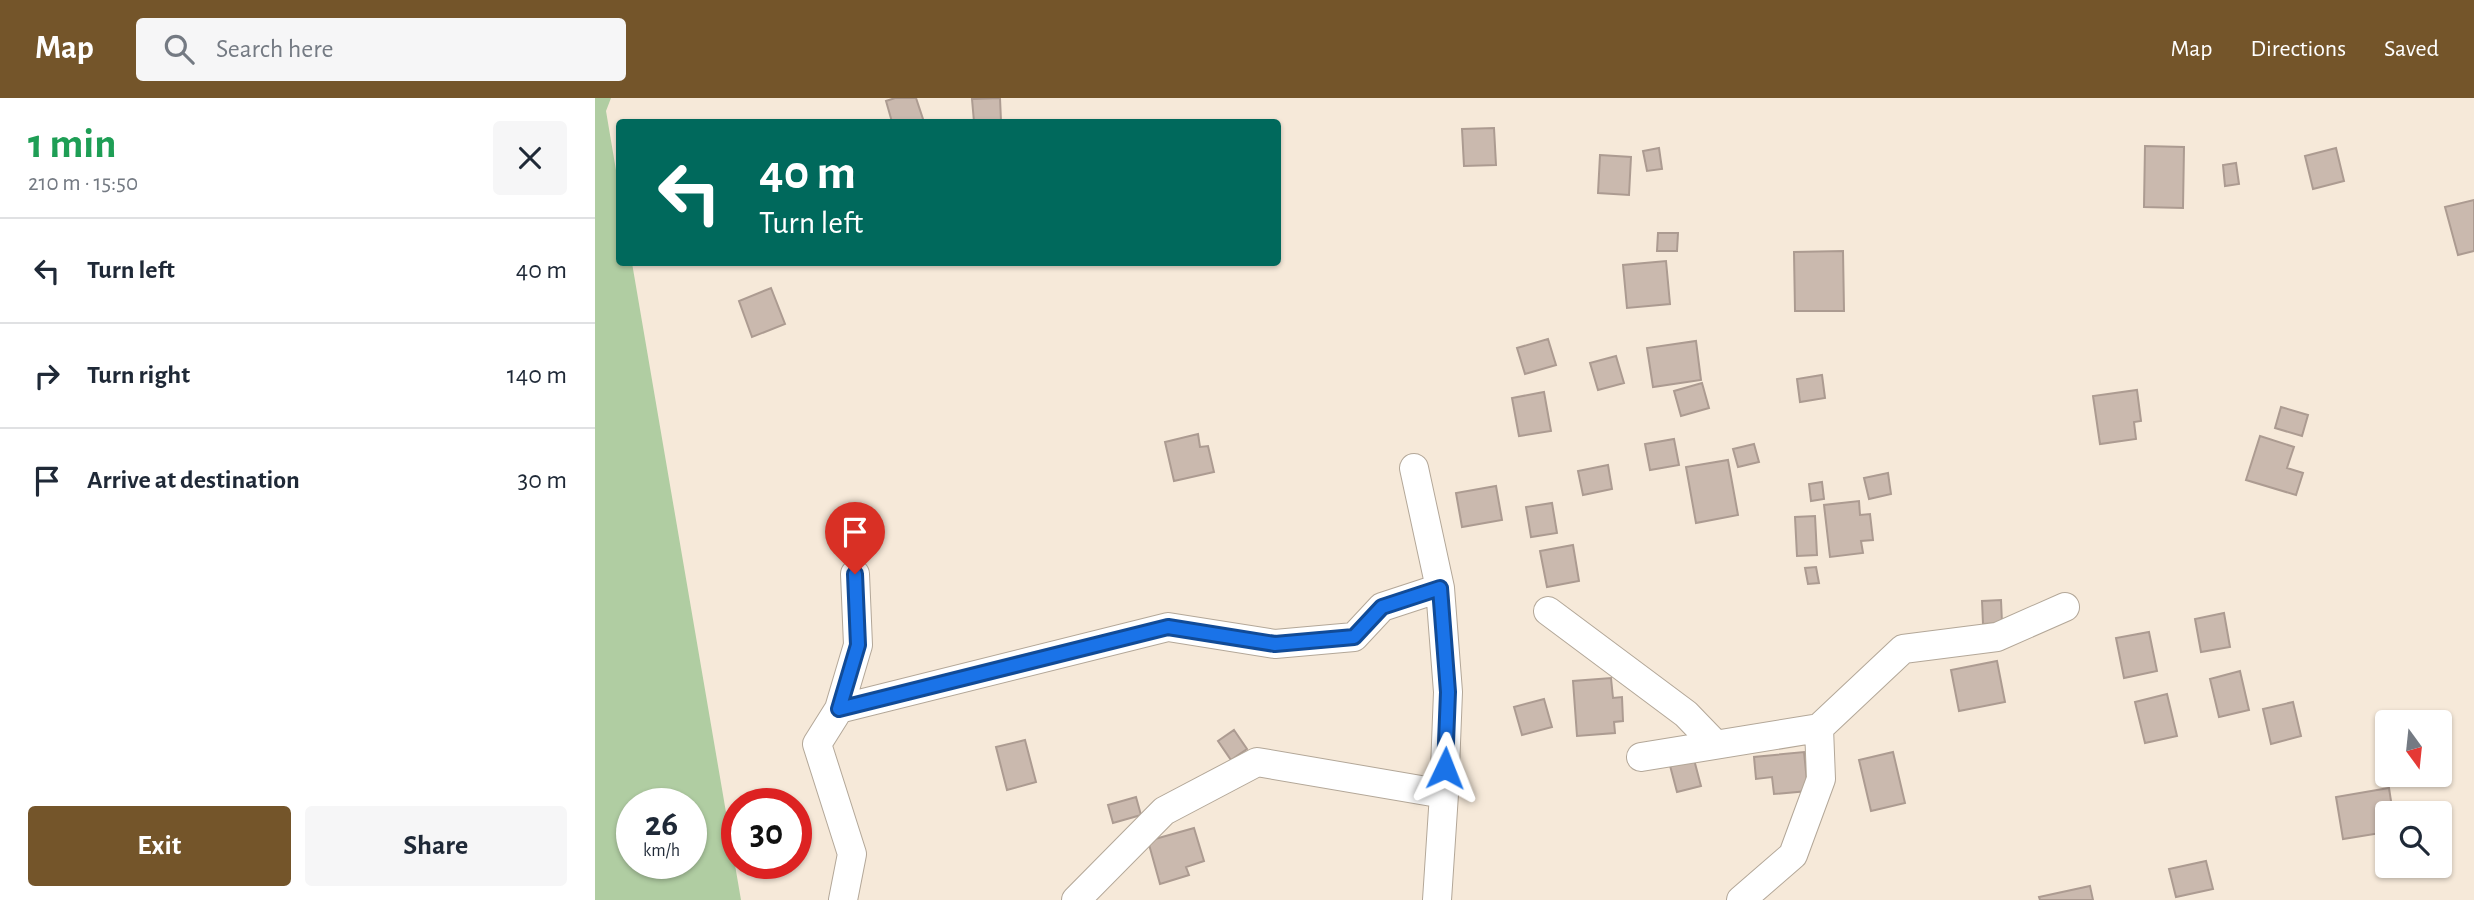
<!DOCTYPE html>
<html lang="en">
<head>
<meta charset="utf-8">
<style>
  body { margin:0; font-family:"Alegreya Sans",sans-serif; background:#f6f6f7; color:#1f2937; height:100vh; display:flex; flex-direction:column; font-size:26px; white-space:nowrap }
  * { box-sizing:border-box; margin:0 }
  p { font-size:23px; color:#747a83 }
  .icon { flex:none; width:38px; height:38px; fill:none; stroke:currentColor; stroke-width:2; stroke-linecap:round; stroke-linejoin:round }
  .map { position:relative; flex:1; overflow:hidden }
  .panel { display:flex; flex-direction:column; background:#fff; width:595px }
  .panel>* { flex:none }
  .banner { position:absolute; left:21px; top:21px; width:665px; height:147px; border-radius:7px; box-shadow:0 2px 5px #0004; background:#00695c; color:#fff; overflow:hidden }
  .needle { width:46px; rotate:165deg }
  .buttons { position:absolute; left:1780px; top:612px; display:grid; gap:14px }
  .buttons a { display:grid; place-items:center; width:77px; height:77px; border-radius:7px; background:#fff; box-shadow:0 2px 5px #0004; font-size:35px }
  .speed { position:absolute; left:21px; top:690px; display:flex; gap:14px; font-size:35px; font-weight:700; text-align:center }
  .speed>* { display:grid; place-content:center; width:91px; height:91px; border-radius:50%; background:#fff; box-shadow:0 2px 5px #0004; line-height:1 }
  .speed small { font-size:18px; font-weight:400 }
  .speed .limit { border:10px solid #d22; background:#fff; color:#111 }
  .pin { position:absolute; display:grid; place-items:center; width:60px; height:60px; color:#fff; margin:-72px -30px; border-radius:50% 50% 50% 0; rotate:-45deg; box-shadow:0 0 7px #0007 }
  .pin .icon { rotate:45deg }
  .me { position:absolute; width:77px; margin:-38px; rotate:2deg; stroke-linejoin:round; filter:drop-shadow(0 0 5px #0008) }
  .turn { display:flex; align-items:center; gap:24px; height:147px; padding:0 28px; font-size:32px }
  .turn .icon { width:91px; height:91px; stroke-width:2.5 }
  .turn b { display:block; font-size:49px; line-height:60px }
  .round { display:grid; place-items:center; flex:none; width:74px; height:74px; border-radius:7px; background:#f6f6f7 }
  .headline { display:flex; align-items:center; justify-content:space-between; height:119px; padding:0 28px }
  h1 { font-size:42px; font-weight:700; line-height:52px; color:#1e9e55 }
  .cta { display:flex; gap:14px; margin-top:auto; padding:14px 28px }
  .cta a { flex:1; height:80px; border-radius:7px; background:#74552a; color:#fff; font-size:28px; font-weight:700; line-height:80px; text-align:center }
  .cta a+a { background:#f6f6f7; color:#1f2937 }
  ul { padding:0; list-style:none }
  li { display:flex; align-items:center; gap:21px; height:105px; padding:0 28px; border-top:2px solid #e0e1e3 }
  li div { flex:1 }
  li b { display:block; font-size:26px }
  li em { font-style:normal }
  header { display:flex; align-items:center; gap:42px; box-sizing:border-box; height:98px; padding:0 35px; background:#74552a; color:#fff }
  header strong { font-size:33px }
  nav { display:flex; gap:38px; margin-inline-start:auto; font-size:24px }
  .search { width:490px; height:63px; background:#f6f6f7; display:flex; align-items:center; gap:18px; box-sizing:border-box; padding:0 24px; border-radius:7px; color:#747a83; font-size:26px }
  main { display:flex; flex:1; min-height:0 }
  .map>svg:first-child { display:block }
  .green { fill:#b0cda2; fill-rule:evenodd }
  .building { fill:#cab9ae; stroke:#ac9b91; stroke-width:2 }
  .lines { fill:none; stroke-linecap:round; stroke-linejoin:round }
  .minor-casing { stroke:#b3a798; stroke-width:30 }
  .minor { stroke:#fff; stroke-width:28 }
  .route-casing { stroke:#114b97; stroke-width:18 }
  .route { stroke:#1a73e8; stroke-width:12 }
</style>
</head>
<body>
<header>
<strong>Map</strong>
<div class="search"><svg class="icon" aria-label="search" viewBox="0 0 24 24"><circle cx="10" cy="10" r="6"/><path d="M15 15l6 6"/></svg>Search here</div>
<nav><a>Map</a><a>Directions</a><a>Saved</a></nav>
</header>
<main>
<section class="panel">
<div class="headline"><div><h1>1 min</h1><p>210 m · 15:50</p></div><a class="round"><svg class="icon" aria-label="close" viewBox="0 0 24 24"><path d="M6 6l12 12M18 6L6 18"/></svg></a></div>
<ul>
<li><svg class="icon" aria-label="left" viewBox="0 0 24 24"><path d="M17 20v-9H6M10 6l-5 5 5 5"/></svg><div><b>Turn left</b></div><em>40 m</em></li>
<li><svg class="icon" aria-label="right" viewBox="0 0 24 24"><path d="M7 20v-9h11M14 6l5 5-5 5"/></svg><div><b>Turn right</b></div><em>140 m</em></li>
<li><svg class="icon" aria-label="arrive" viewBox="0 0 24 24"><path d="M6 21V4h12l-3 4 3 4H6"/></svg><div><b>Arrive at destination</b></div><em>30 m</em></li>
</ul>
<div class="cta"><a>Exit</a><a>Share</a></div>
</section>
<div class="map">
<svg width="1879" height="802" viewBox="0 0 1879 802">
  <rect width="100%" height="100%" fill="#f6e9d9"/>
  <path class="green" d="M0,0H16L11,13L24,90V164L37,165L146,802H0ZM37,705H96V765H37Z"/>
  <path class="building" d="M300,0H321L329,24H297L291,3Z
    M405,0L406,23L379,24L377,1Z
    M899,30L901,67L869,68L867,31Z
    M1550,48L1589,49L1588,110L1549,109Z
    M1064,50L1067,71L1052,73L1048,53Z
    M1741,50L1749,83L1718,91L1710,58Z
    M1005,57L1036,59L1034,97L1003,95Z
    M1641,65L1644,86L1630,88L1628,67Z
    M1879,102V153L1863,157L1850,109Z
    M1063,135H1083L1082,153H1062Z
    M1248,153L1249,213H1200L1199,154Z
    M1071,163L1075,206L1032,210L1028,167Z
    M176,190L190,226L157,239L144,203Z
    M953,241L961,267L930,276L922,250Z
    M1101,243L1106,282L1058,289L1052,250Z
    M1021,258L1029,285L1003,292L995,265Z
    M1227,277L1230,300L1205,304L1202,281Z
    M1107,285L1114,310L1086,318L1079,293Z
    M1542,292L1546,323L1539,324L1541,341L1505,346L1498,298Z
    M949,294L956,333L924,338L917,300Z
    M1686,309L1713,317L1707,338L1680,330Z
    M603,336L605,349L613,348L619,374L579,383L570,344Z
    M1665,338L1699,349L1692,370L1708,375L1701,397L1651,382Z
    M1079,341L1084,367L1055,372L1050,346Z
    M1159,346L1164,364L1143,369L1138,351Z
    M1133,362L1143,417L1101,425L1091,369Z
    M1013,367L1017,391L988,397L983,373Z
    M1293,375L1296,396L1274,401L1269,380Z
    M1227,384L1229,401L1216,403L1214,386Z
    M901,388L907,422L867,429L861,395Z
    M1264,403L1265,417L1275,416L1278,442L1266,443L1268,455L1235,459L1229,407Z
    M957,405L962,435L936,439L931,409Z
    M1220,418L1222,457L1202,458L1200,419Z
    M978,447L984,483L952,489L945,453Z
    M1221,469L1224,485L1213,486L1210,470Z
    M1406,502L1407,525L1388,526L1387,503Z
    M1629,515L1635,549L1606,554L1600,521Z
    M1554,534L1562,573L1529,580L1521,540Z
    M1402,563L1410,604L1364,613L1356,572Z
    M1645,573L1654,612L1624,619L1615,581Z
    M1016,580L1018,600L1027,599L1028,623L1019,624L1020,635L982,638L978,583Z
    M1572,596L1582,638L1550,645L1540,604Z
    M949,601L957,629L927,637L919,609Z
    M1698,604L1706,638L1676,646L1668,611Z
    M639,632L652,651L636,662L623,643Z
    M430,642L441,684L412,692L401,649Z
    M1097,654L1106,688L1082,694L1073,660Z
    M1209,654L1213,693L1179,696L1177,679L1161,681L1159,659Z
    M1298,654L1310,705L1276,713L1264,662Z
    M1794,690L1798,716H1792V734L1748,741L1741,699Z
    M541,699L546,717L518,725L513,707Z
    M599,730L609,763L591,769L594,777L565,786L553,743Z
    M1611,763L1618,791L1581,799L1574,771Z
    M1495,788L1498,802H1445L1444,799Z"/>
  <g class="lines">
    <g class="minor-casing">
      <path id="minor" d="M819,370L845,490L853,594L849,696
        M953,513L1091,616L1120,646
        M244,611L573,529L680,546L759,539L787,509L845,490
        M1046,659L1224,630
        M248,802L257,756L222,646L244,611L263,547L260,476
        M481,802L569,713L662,664L849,696L842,802
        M1146,802L1198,757L1226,681L1224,630L1308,551L1402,539L1470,509"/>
    </g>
    <use href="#minor" class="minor"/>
  </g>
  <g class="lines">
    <g class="route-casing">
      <path id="route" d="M260,476L263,547L244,611L573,529L680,546L759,539L787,509L845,490L853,594L850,670"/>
    </g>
    <use href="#route" class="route"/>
  </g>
</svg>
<div class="buttons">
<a><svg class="needle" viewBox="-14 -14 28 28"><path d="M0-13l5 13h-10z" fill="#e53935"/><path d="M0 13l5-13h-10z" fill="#747a83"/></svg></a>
<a><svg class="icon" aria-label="search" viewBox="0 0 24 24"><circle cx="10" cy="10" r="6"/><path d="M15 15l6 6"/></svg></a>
</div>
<div class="speed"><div>26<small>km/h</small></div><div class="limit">30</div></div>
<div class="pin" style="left:260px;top:476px;background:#d93025"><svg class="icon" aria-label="arrive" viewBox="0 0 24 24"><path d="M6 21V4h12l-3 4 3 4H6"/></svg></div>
<svg class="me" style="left:850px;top:670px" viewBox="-20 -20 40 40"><path d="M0-17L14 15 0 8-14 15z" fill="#1a73e8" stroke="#fff" stroke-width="4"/></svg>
<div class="banner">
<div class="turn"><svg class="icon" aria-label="left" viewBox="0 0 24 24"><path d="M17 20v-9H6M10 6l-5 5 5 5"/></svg><div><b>40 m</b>Turn left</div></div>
</div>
</div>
</main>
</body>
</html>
